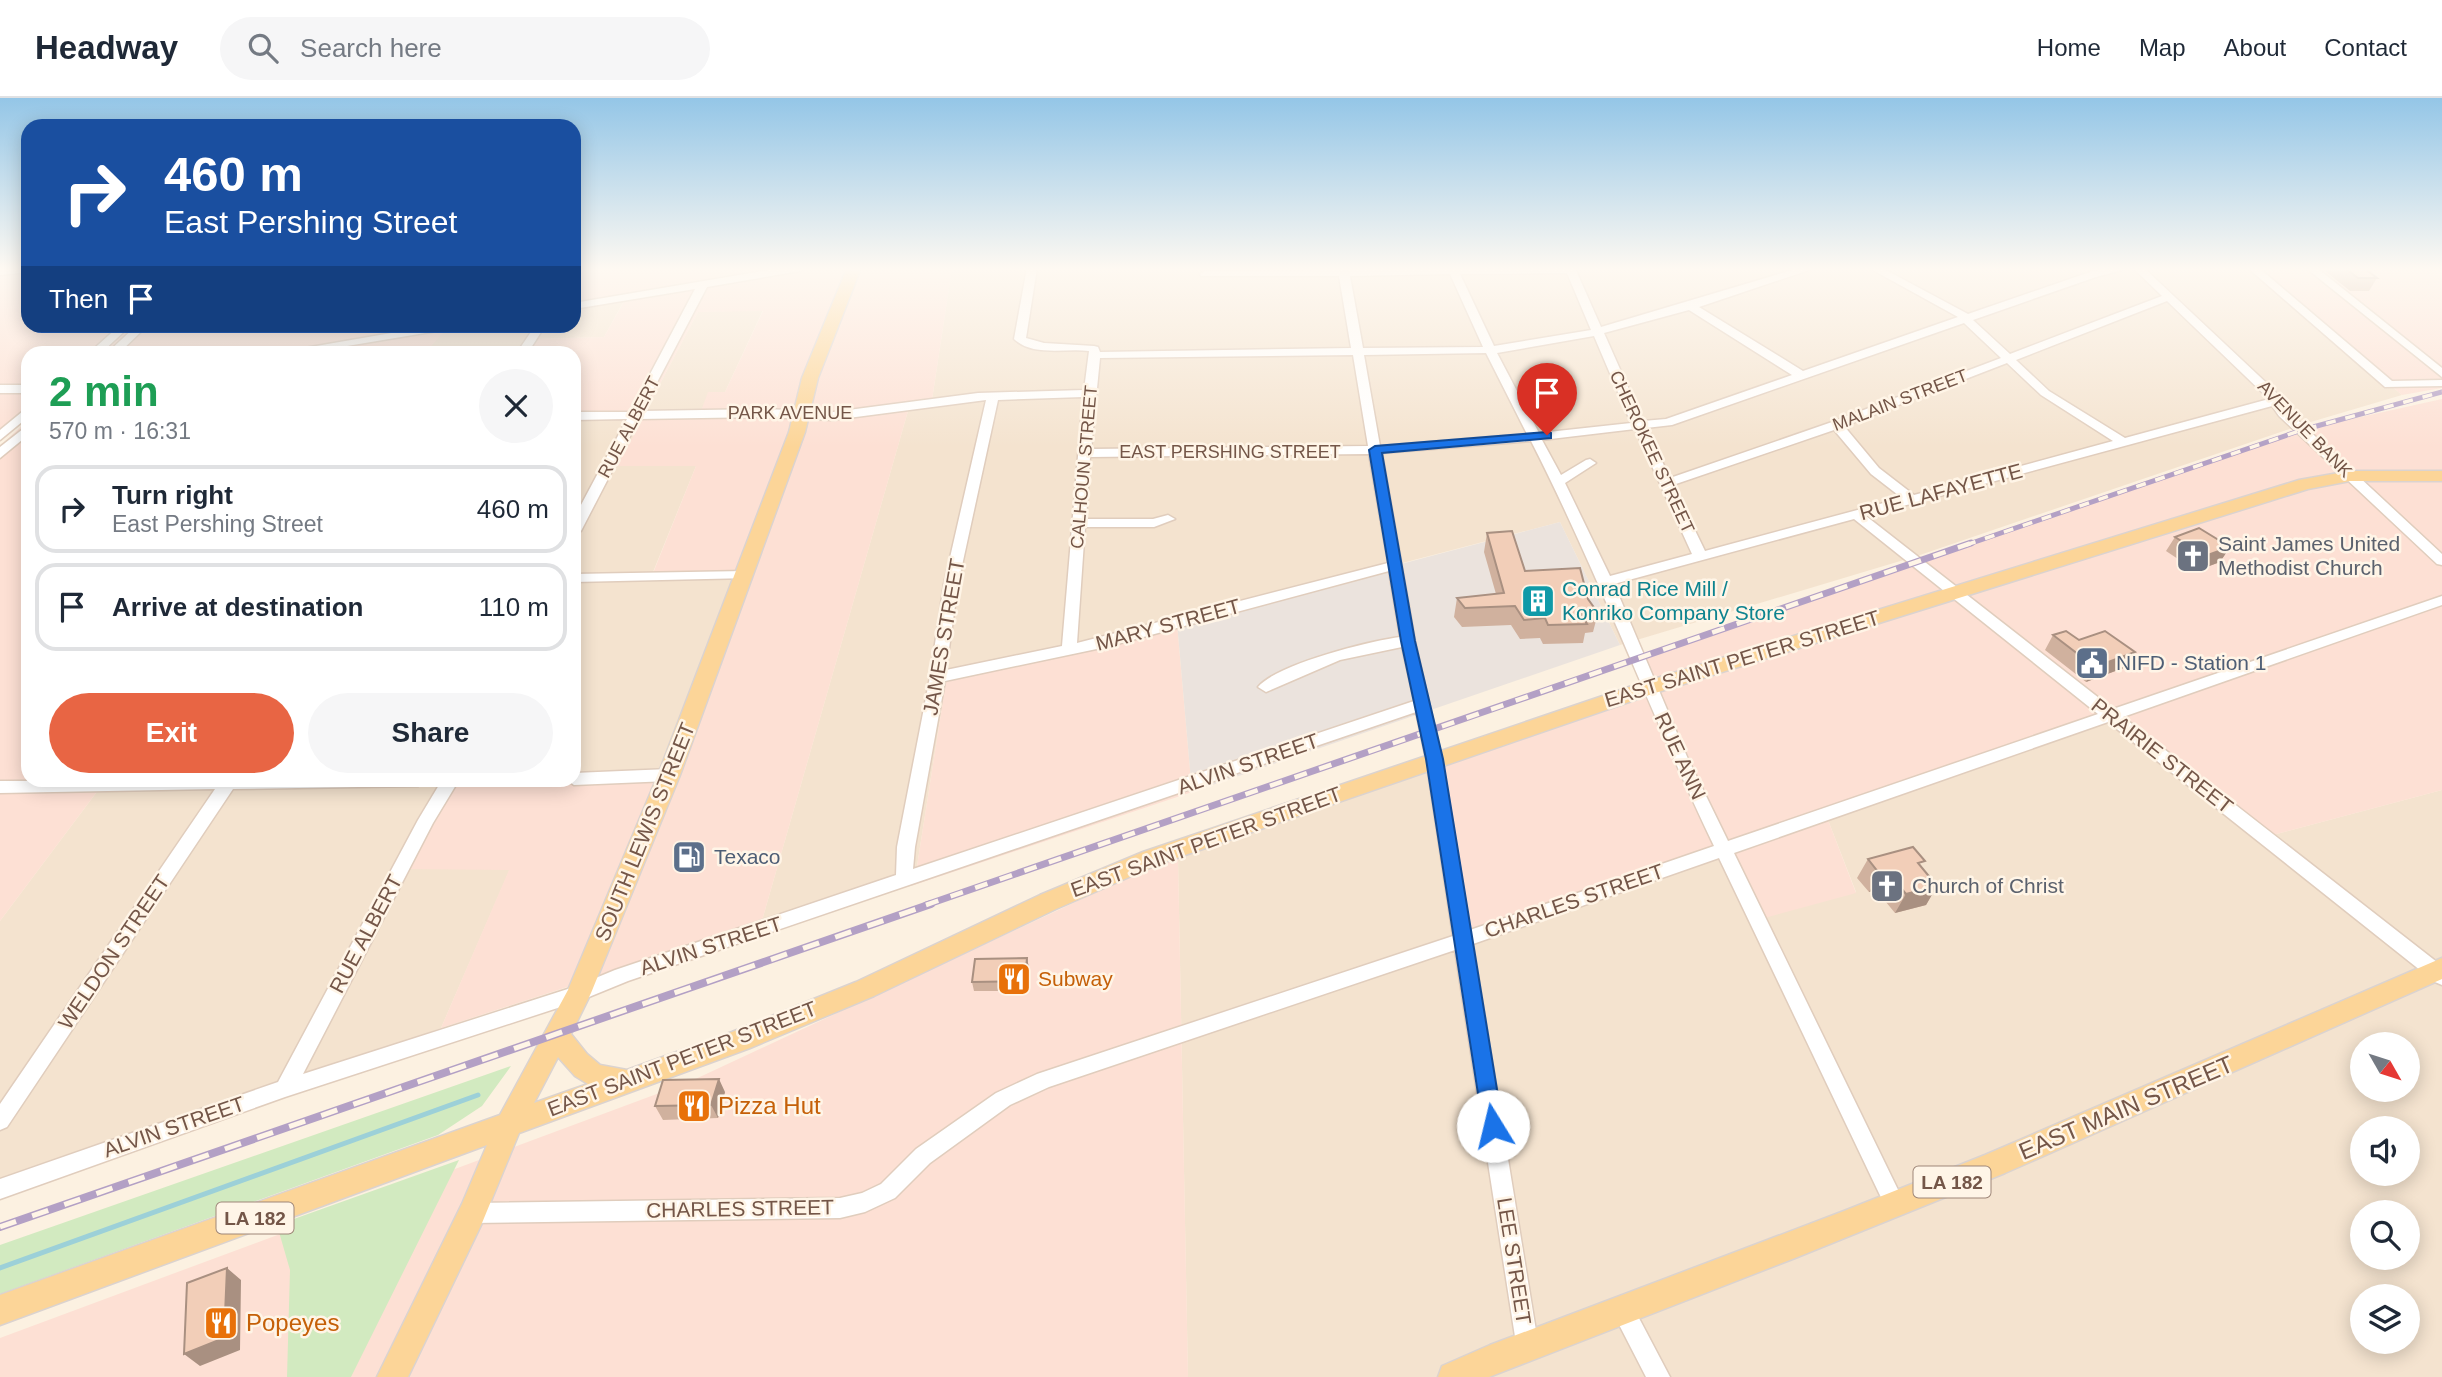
<!DOCTYPE html>
<html lang="en">
<head>
<meta charset="utf-8">
<style>
  body { margin:0; font-family:Helvetica,sans-serif; background:#f6f6f7; color:#1f2937; height:100vh; display:flex; flex-direction:column; font-size:26px; white-space:nowrap }
  * { box-sizing:border-box; margin:0 }
  p { font-size:23px; color:#747a83 }
  .icon { flex:none; width:38px; height:38px; fill:none; stroke:currentColor; stroke-width:2; stroke-linecap:round; stroke-linejoin:round }
  .map { position:relative; flex:1; overflow:hidden }
  .panel { position:absolute; left:21px; top:248px; width:560px; height:441px; display:flex; flex-direction:column; background:#fff; border-radius:21px; box-shadow:0 4px 18px #0003 }
  .panel>* { flex:none }
  .guide { position:absolute; left:21px; top:21px; width:560px; height:214px; border-radius:21px; box-shadow:0 4px 18px #0003; background:#1a4fa0; color:#fff; overflow:hidden }
  .needle { width:46px; rotate:129deg }
  .fabs { position:absolute; left:2350px; top:934px; display:grid; gap:14px }
  .fabs a { display:grid; place-items:center; width:70px; height:70px; border-radius:50%; background:#fff; box-shadow:0 4px 18px #0003; font-size:35px }
  .pin { position:absolute; display:grid; place-items:center; width:60px; height:60px; color:#fff; margin:-72px -30px; border-radius:50% 50% 50% 0; rotate:-45deg; box-shadow:0 0 7px #0007 }
  .pin .icon { rotate:45deg }
  .me { position:absolute; width:77px; margin:-38px; rotate:351deg; stroke-linejoin:round; filter:drop-shadow(0 0 5px #0008) }
  .turn { display:flex; align-items:center; gap:24px; height:147px; padding:0 28px; font-size:32px }
  .turn .icon { width:91px; height:91px; stroke-width:2.5 }
  .turn b { display:block; font-size:49px; line-height:60px }
  .then { display:flex; align-items:center; height:66px; padding:0 28px; background:#0003; gap:14px; font-size:26px }
  .round { display:grid; place-items:center; flex:none; width:74px; height:74px; border-radius:37px; background:#f6f6f7 }
  .overview { display:flex; align-items:center; justify-content:space-between; height:119px; padding:0 28px }
  h1 { font-size:42px; font-weight:600; line-height:52px; color:#1e9e55 }
  .primary-button { display:flex; gap:14px; margin-top:auto; padding:14px 28px }
  .primary-button a { flex:1; height:80px; border-radius:42px; background:#e86544; color:#fff; font-size:28px; font-weight:600; line-height:80px; text-align:center }
  .primary-button a+a { background:#f6f6f7; color:#1f2937 }
  ul { padding:0; list-style:none }
  li { display:flex; align-items:center; gap:21px; height:88px; margin:0 14px 10px; padding:0 14px; border:4px solid #e0e1e3; border-radius:21px }
  li div { flex:1 }
  li b { display:block; font-size:26px }
  li em { font-style:normal }
  header { display:flex; align-items:center; gap:42px; box-sizing:border-box; height:98px; padding:0 35px; background:#fff; border-bottom:2px solid #e0e1e3 }
  header strong { font-size:33px }
  nav { display:flex; gap:38px; margin-inline-start:auto; font-size:24px }
  .search { width:490px; height:63px; background:#f6f6f7; display:flex; align-items:center; gap:18px; box-sizing:border-box; padding:0 24px; border-radius:38px; color:#747a83; font-size:26px }
  .map>svg:first-child { display:block }
  .residential { fill:#f4e3cf; fill-rule:evenodd }
  .commercial { fill:#fde0d4 }
  .industrial { fill:#ebe3dd }
  .green { fill:#d2eac0 }
  .lines { fill:none; stroke-linecap:round; stroke-linejoin:round }
  .stream { stroke:#9cd0d8; stroke-width:5 }
  .minor-casing { stroke:#e0cdbd; stroke-width:3 }
  .major-casing { stroke:#dbd3cf; stroke-width:3 }
  .minor { fill:#fff; fill-rule:evenodd }
  .major { fill:#fcd598; fill-rule:evenodd }
  .rail-far2-casing { stroke:#b3a0c5; stroke-width:5 }
  .rail-far1-casing { stroke:#b3a0c5; stroke-width:7 }
  .rail-casing { stroke:#b3a0c5; stroke-width:8 }
  .rail-far2 { stroke:#fff5e7; stroke-width:3.5; stroke-dasharray:10; stroke-linecap:butt }
  .rail-far1 { stroke:#fff5e7; stroke-width:4.5; stroke-dasharray:13; stroke-linecap:butt }
  .rail { stroke:#fff5e7; stroke-width:5; stroke-dasharray:17; stroke-linecap:butt }
  .wall { fill:#d0b19e }
  .shaded-wall { fill:#a99081 }
  .building { fill:#f2ceb8; stroke:#a99081; stroke-width:2 }
  .route { fill:#1a73e8; stroke:#114b97; stroke-width:2 }
  .labels { text-anchor:middle; stroke-width:5; stroke-linejoin:round; paint-order:stroke }
  .far-street-label { font-size:18px; fill:#745648; stroke:#fff5e7 }
  .shield { fill:#fff5e7; stroke:#9e8678; stroke-width:2 }
  .shield-label { font-size:19px; font-weight:bold; fill:#745648 }
  .street-label { font-size:21px; fill:#745648; stroke:#fff5e7 }
  .worship-label { font-size:21px; fill:#5b616d; stroke:#fff5e7; text-anchor:start }
  .culture-label { font-size:21px; fill:#0d838f; stroke:#fff5e7; text-anchor:start }
  .service-label { font-size:21px; fill:#4e5e75; stroke:#fff5e7; text-anchor:start }
  .food-label { font-size:21px; fill:#c56008; stroke:#fff5e7; text-anchor:start }
  .near-food-label { font-size:24px; fill:#c56008; stroke:#fff5e7; text-anchor:start }
  .near-street-label { font-size:24px; fill:#745648; stroke:#fff5e7 }
</style>
</head>
<body>
<header>
<strong>Headway</strong>
<div class="search"><svg class="icon" aria-label="search" viewBox="0 0 24 24"><circle cx="10" cy="10" r="6"/><path d="M15 15l6 6"/></svg>Search here</div>
<nav><a>Home</a><a>Map</a><a>About</a><a>Contact</a></nav>
</header>
<div class="map">
<svg width="2442" height="1279" viewBox="0 0 2442 1279">
  <rect width="100%" height="100%" fill="#fcf1e1"/>
  <path class="residential" d="M952,170H2253L2402,297L2304,326L1917,458L1620,547L1560,424L946,584L914,787L761,826L910,306L932,302Z
    M626,199L604,239L536,241L525,255L425,256L445,228H574V207Z
    M763,212L725,294L698,321L642,323L618,368H696L651,479L745,477L669,677L574,679V316L645,314L698,214Z
    M2110,617L2265,739L2442,692V1279H1188L1178,760L1434,661L1856,794L1828,722ZM2362,947H2408V992H2362ZM2362,1031H2408V1076H2362ZM2362,1115H2408V1160H2362ZM2362,1199H2408V1244H2362Z
    M105,683H451L510,771L441,930L0,1091V823Z"/>
  <path class="commercial" d="M28,170V228H126L94,255L28,256V315L0,340V173Z
    M574,170H952L932,302L910,306L761,826L441,930L509,772L405,771L451,683L574,682L669,677L745,477L651,480L696,368H617L642,322L698,321L708,294H725L763,213L698,214L645,314L574,316V256L525,255L536,241L604,239L626,200L574,207Z
    M2253,170H2442V290L2402,297Z
    M131,228H449L425,255L101,256Z
    M2442,301V692L2265,739L2110,617L1828,722L1856,795L1757,822L1724,751L1464,842L1434,661L1648,590L1636,560L2302,332Z
    M28,322V682L105,683L0,823V348Z
    M1177,525L1192,694L914,787L946,584Z
    M1178,760L1188,1279H0V1240L689,984L1144,772Z"/>
  <path class="industrial" d="M1560,424L1620,547L1192,694L1177,525Z"/>
  <path class="green" d="M511,968L482,1008L438,1037L0,1196V1147Z
    M459,1062L351,1279H287L290,1172L277,1127Z"/>
  <g class="lines">
    <path class="stream" d="M0,1170L478,997"/>
    <g class="minor-casing">
      <path id="minor" d="M28,170V174L0,177V171Z
        M575,170H586L574,181V172Z
        M781,170H805L800,173L707,189L642,313L765,311L833,314L978,295L1084,292L1089,253C1065,250 1033,259 1014,241L1027,170H1037L1026,240L1044,245L1094,248L1098,249L1100,254L1351,250L1339,178H1201L1200,176L1205,173L1575,170L1601,229L1799,170H1815L1699,209L1803,273L1958,219L1869,170H1882L1968,216L2090,174L2108,170H2130L2096,179L1973,222L2010,256L2162,198L2133,170H2144L2274,292L2288,313L2442,456V467L2437,466L2279,318L2272,308L1866,418L2113,611L2442,498V507L2123,619L2442,868V887L2435,884L2108,624L1734,755L1902,1100L1906,1107L1902,1114L1895,1117L1888,1114L1719,760L1473,846L1538,1245L1535,1253L1527,1256L1519,1253L1516,1245L1455,852L1049,989L1010,1007L930,1065L895,1100L865,1114L840,1120L472,1125L464,1122L461,1115L464,1108L472,1105L840,1100L862,1095L881,1086L916,1051L996,995L1037,976L1453,838L1426,661L1416,614L628,883L579,903L285,999L0,1101V1081L278,984L418,722L442,682H459L433,725L303,976L574,889L615,872L896,777L897,749L930,579L944,486L986,302L833,322L765,319L639,321L581,433L574,437V420L627,321L574,322V314H630L695,191L574,211V205ZM1567,175L1591,232L1494,248L1460,176ZM1450,176L1483,249L1363,250L1350,178ZM2167,203L2269,301L2125,340L2049,293L2016,262ZM1689,212L1792,277L1666,321L1643,323L1604,235ZM1964,225L2001,260L1832,324L1670,380L1646,330L1672,327ZM1594,238L1631,325L1539,335L1497,255ZM1486,255L1527,336L1380,348L1364,257ZM1353,257L1368,348L1091,351L1100,260ZM2007,265L2041,297L2113,343L1914,397L1879,370L1844,328ZM1083,299L1062,548L946,572L958,486L998,302ZM1635,331L1692,456L1610,478L1565,385L1596,365L1590,361L1586,362L1561,377L1542,342ZM1834,332L1871,376L1902,400L1705,453L1673,387ZM1531,343C1598,474 1650,615 1714,748L1470,832L1442,661L1415,543L1382,355ZM1369,356L1388,465L1077,545L1085,429H1154L1175,421L1168,417L1153,421H1086L1090,359ZM1854,421L2098,616L1728,743L1688,661L1614,486ZM1389,473L1400,539C1370,543 1277,566 1258,589L1266,594L1340,562L1402,549L1414,603L913,771L915,749L945,583L1106,549Z
        M2248,170H2259L2392,283L2442,282V288L2385,289Z
        M2306,170H2317L2442,270V279Z
        M119,228H130L100,256H88Z
        M136,228H147L118,256H106Z
        M432,228H454L449,231L299,256H270Z
        M535,228H545L527,256H516Z
        M0,287H28V295H0Z
        M28,309V319L0,342V332Z
        M28,327V337L0,360V349Z
        M745,473L752,477L750,480L574,484V476Z
        M669,671L675,673L677,677L675,681L669,683L574,687L567,682H574V675Z
        M426,682L418,688L233,691L7,1029L0,1032V1006L215,691L0,695V683Z
        M1622,1200L1630,1203L1670,1279H1646L1611,1211L1614,1203Z"/>
    </g>
    <g class="major-casing">
      <path id="major" d="M847,170H861L818,280L805,334L680,677L591,895L571,936L587,956L600,967L627,972L732,934L856,884L1040,797L1143,754L1641,585L2299,382L2350,373H2442V383H2350L2308,391L1655,595L1159,766L1056,811L874,898L750,950L519,1035L482,1125L408,1279H377L462,1106L487,1047L0,1227V1197L500,1017L568,892L658,677L789,334L802,280ZM558,959L575,978L588,986L534,1005Z
        M2442,860V881L2005,1075L1795,1160L1489,1279H1438L1442,1268L1490,1247L1844,1113L1985,1057Z"/>
    </g>
    <use href="#minor" class="minor"/>
    <use href="#major" class="major"/>
    <g class="rail-far2-casing">
      <path id="rail-far2" d="M1966,447L2302,332L2442,294"/>
    </g>
    <g class="rail-far1-casing">
      <path id="rail-far1" d="M926,807L1971,445"/>
    </g>
    <g class="rail-casing">
      <path id="rail" d="M0,1129L931,806"/>
    </g>
    <use href="#rail-far2" class="rail-far2"/>
    <use href="#rail-far1" class="rail-far1"/>
    <use href="#rail" class="rail"/>
  </g>
  <path class="wall" d="M2326,170H2364L2377,180L2369,193H2350L2324,172Z
    M1487,435L1525,473L1588,501L1598,515L1593,534L1585,535L1583,545L1543,546L1540,540L1520,541L1511,527L1462,529L1454,519L1457,500L1496,496L1484,454Z
    M2175,439L2230,449L2220,464L2196,473L2166,453Z
    M2053,537L2079,542L2135,554L2126,569L2086,584L2045,552Z
    M1868,761L1921,769L1937,788L1926,807L1895,815L1876,792L1869,794L1857,780Z
    M1027,860L1029,870L1026,893H974L972,884Z
    M725,994L718,1020L663,1022L655,1008Z"/>
  <path class="shaded-wall" d="M2230,449L2220,464L2196,473L2205,458Z
    M2135,554L2126,569L2086,584L2095,569Z
    M1887,773L1876,792L1869,794L1879,775Z
    M1937,788L1926,807L1895,815L1906,796Z
    M1027,860L1029,870L1026,893L1025,883Z
    M719,981L725,994L718,1020L711,1007Z
    M227,1170L241,1182L240,1252L200,1268L184,1256Z"/>
  <path class="building" d="M2345,170H2364L2377,180H2358Z
    M2199,430L2230,449L2205,458L2175,439Z
    M1512,433L1525,473L1580,470L1588,501L1598,515L1581,516L1587,526L1548,527L1545,520L1524,522L1515,508L1465,510L1457,500L1504,495L1487,435Z
    M2066,533L2079,542L2105,533L2135,554L2095,569L2053,537Z
    M1913,749L1925,763L1918,765L1937,788L1906,796L1887,773L1879,775L1868,761Z
    M1027,860L1025,883L972,884L975,861Z
    M719,981L711,1007L655,1008L663,982Z
    M227,1170L224,1240L184,1256L187,1185Z"/>
  <linearGradient id="sky" x2="0" y2="1"><stop stop-color="#94c6e7"/><stop offset="0.49" stop-color="#fef9f2"/><stop offset="1" stop-color="#fef9f2" stop-opacity="0"/></linearGradient>
  <rect width="2442" height="349" fill="url(#sky)"/>
  <path class="route" d="M1547,334L1551,335V340L1382,355L1415,543L1443,661L1503,1028L1500,1035L1493,1038L1486,1035L1483,1028L1426,661L1401,543L1369,352L1375,348Z"/>
  <defs>
    <g id="church-square" transform="scale(1.75)"><rect x="-9" y="-9" width="18" height="18" rx="4" fill="#6b7280" stroke="#fff5e7"/><path d="M-1.2-6h2.4v3.5h3.3v2.4h-3.3V6h-2.4V-.1h-3.3v-2.4h3.3Z" fill="#fff"/></g>
    <g id="building-square" transform="scale(1.75)"><rect x="-9" y="-9" width="18" height="18" rx="4" fill="#0f9aa8" stroke="#fff5e7"/><path d="M-4-6H4V6H1V3H-1V6H-4ZM-2.5-4.3h1.7v1.8h-1.7ZM.8-4.3h1.7v1.8H.8ZM-2.5-1h1.7V.8h-1.7ZM.8-1h1.7V.8H.8Z" fill="#fff"/></g>
    <g id="civic-square" transform="scale(1.75)"><rect x="-9" y="-9" width="18" height="18" rx="4" fill="#5c6f8a" stroke="#fff5e7"/><path d="M-.6-6.5H3V-4.5H.6V-3L4-1V1h2V6H-6V1h2V-1L-.6-3ZM-1.2 2.5V6h2.4V2.5Z" fill="#fff"/></g>
    <g id="fuel-square" transform="scale(1.75)"><rect x="-9" y="-9" width="18" height="18" rx="4" fill="#5c6f8a" stroke="#fff5e7"/><path d="M-5.5-6h7V0h2V4h1.3V-2.5L3-4.5l.8-.8L6-3V5H2.5V1h-1V6h-7ZM-4.2-4.7v3.2H.2V-4.7Z" fill="#fff"/></g>
    <g id="restaurant-square" transform="scale(1.75)"><rect x="-9" y="-9" width="18" height="18" rx="4" fill="#e8710a" stroke="#fff5e7"/><path d="M-5-6h1v4h1v-4h1v4h1v-4h1v5L-1.5 .5V6h-2V.5L-5-1ZM5-6V6H3V1.5H1.5Q1.5-4 5-6Z" fill="#fff"/></g>
  </defs>
  <g fill-rule="evenodd">
    <use href="#church-square" x="2193" y="458"/>
    <use href="#building-square" x="1538" y="503"/>
    <use href="#civic-square" x="2092" y="565"/>
    <use href="#fuel-square" x="689" y="759"/>
    <use href="#church-square" x="1887" y="788"/>
    <use href="#restaurant-square" x="1014" y="881"/>
    <use href="#restaurant-square" x="694" y="1008"/>
    <use href="#restaurant-square" x="221" y="1225"/>
  </g>
  <g class="labels">
    <g class="far-street-label">
      <text transform="translate(1900 302) rotate(-21)" y="6">MALAIN STREET</text>
      <text x="790" y="321">PARK AVENUE</text>
      <text transform="translate(629 329) rotate(-62)" y="6">RUE ALBERT</text>
      <text transform="translate(2305 331) rotate(46)" y="6">AVENUE BANK</text>
      <text x="1230" y="360">EAST PERSHING STREET</text>
      <text transform="translate(1652 354) rotate(65)" y="6">CHEROKEE STREET</text>
      <text transform="translate(1084 369) rotate(-85)" y="6">CALHOUN STREET</text>
    </g>
    <g class="shield">
      <rect x="1913.5" y="1068.5" width="77" height="31" rx="5"/>
      <rect x="216.5" y="1104.5" width="77" height="31" rx="5"/>
    </g>
    <g class="shield-label">
      <text x="1952" y="1091">LA 182</text>
      <text x="255" y="1127">LA 182</text>
    </g>
    <g class="street-label">
      <text transform="translate(1941 394) rotate(-15)" y="7">RUE LAFAYETTE</text>
      <text transform="translate(1168 527) rotate(-15)" y="7">MARY STREET</text>
      <text transform="translate(944 539) rotate(-80)" y="7">JAMES STREET</text>
      <text transform="translate(1742 561) rotate(-17)" y="7">EAST SAINT PETER STREET</text>
      <text transform="translate(1680 658) rotate(65)" y="7">RUE ANN</text>
      <text transform="translate(2162 658) rotate(38)" y="7">PRAIRIE STREET</text>
      <text transform="translate(1248 666) rotate(-19)" y="7">ALVIN STREET</text>
      <text transform="translate(645 734) rotate(-68)" y="7">SOUTH LEWIS STREET</text>
      <text transform="translate(1206 744) rotate(-20)" y="7">EAST SAINT PETER STREET</text>
      <text transform="translate(1574 803) rotate(-19)" y="7">CHARLES STREET</text>
      <text transform="translate(366 836) rotate(-62)" y="7">RUE ALBERT</text>
      <text transform="translate(711 848) rotate(-18)" y="7">ALVIN STREET</text>
      <text transform="translate(114 854) rotate(-56)" y="7">WELDON STREET</text>
      <text transform="translate(682 961) rotate(-21)" y="7">EAST SAINT PETER STREET</text>
      <text transform="translate(174 1029) rotate(-19)" y="7">ALVIN STREET</text>
      <text transform="translate(740 1111) rotate(-1)" y="7">CHARLES STREET</text>
      <text transform="translate(1514 1163) rotate(81)" y="7">LEE STREET</text>
    </g>
    <g class="worship-label">
      <text x="2218" y="453">Saint James United<tspan x="2218" dy="24">Methodist Church</tspan></text>
      <text x="1912" y="795">Church of Christ</text>
    </g>
    <g class="culture-label">
      <text x="1562" y="498">Conrad Rice Mill /<tspan x="1562" dy="24">Konriko Company Store</tspan></text>
    </g>
    <g class="service-label">
      <text x="2116" y="572">NIFD - Station 1</text>
      <text x="714" y="766">Texaco</text>
    </g>
    <g class="food-label">
      <text x="1038" y="888">Subway</text>
    </g>
    <g class="near-food-label">
      <text x="718" y="1016">Pizza Hut</text>
      <text x="246" y="1233">Popeyes</text>
    </g>
    <g class="near-street-label">
      <text transform="translate(2126 1010) rotate(-23)" y="8">EAST MAIN STREET</text>
    </g>
  </g>
</svg>
<div class="fabs">
<a><svg class="needle" viewBox="-14 -14 28 28"><path d="M0-13l5 13h-10z" fill="#e53935"/><path d="M0 13l5-13h-10z" fill="#747a83"/></svg></a>
<a><svg class="icon" aria-label="sound" viewBox="0 0 24 24"><path d="M4 9h4l5-4v14l-5-4H4zM17 9q2 3 0 6"/></svg></a>
<a><svg class="icon" aria-label="search" viewBox="0 0 24 24"><circle cx="10" cy="10" r="6"/><path d="M15 15l6 6"/></svg></a>
<a><svg class="icon" aria-label="layers" viewBox="0 0 24 24"><path d="M12 4l9 5-9 5-9-5zM3 14l9 5 9-5"/></svg></a>
</div>
<div class="pin" style="left:1547px;top:337px;background:#d93025"><svg class="icon" aria-label="arrive" viewBox="0 0 24 24"><path d="M6 21V4h12l-3 4 3 4H6"/></svg></div>
<svg class="me" style="left:1493px;top:1028px" viewBox="-20 -20 40 40"><circle r="19" fill="#fff"/><path d="M0-13L10 11 0 6-10 11z" fill="#1a73e8"/></svg>
<div class="guide">
<div class="turn"><svg class="icon" aria-label="right" viewBox="0 0 24 24"><path d="M7 20v-9h11M14 6l5 5-5 5"/></svg><div><b>460 m</b>East Pershing Street</div></div>
<div class="then">Then<svg class="icon" aria-label="arrive" viewBox="0 0 24 24"><path d="M6 21V4h12l-3 4 3 4H6"/></svg></div>
</div>
<section class="panel">
<div class="overview"><div><h1>2 min</h1><p>570 m · 16:31</p></div><a class="round"><svg class="icon" aria-label="close" viewBox="0 0 24 24"><path d="M6 6l12 12M18 6L6 18"/></svg></a></div>
<ul>
<li><svg class="icon" aria-label="right" viewBox="0 0 24 24"><path d="M7 20v-9h11M14 6l5 5-5 5"/></svg><div><b>Turn right</b><p>East Pershing Street</p></div><em>460 m</em></li>
<li><svg class="icon" aria-label="arrive" viewBox="0 0 24 24"><path d="M6 21V4h12l-3 4 3 4H6"/></svg><div><b>Arrive at destination</b></div><em>110 m</em></li>
</ul>
<div class="primary-button"><a>Exit</a><a>Share</a></div>
</section>
</div>
</body>
</html>
